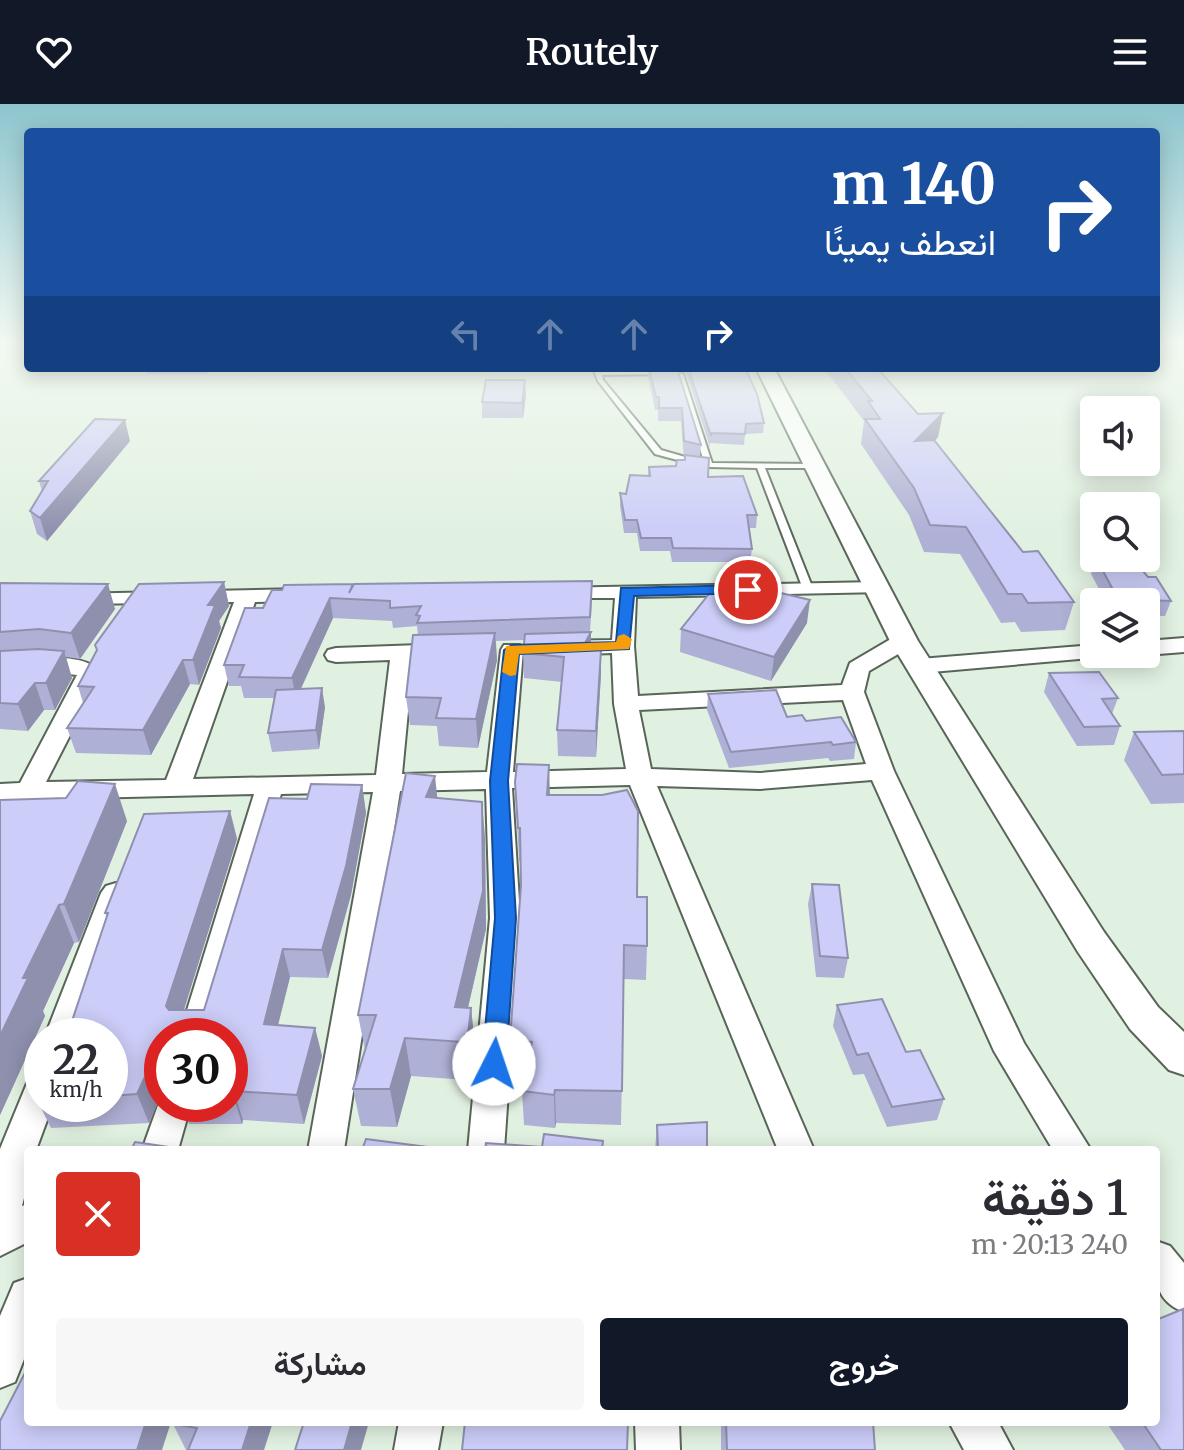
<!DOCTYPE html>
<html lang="ar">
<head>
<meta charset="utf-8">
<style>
  body { margin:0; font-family:Merriweather,Vazirmatn,serif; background:#f7f7f7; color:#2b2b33; direction:rtl; height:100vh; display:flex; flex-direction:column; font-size:30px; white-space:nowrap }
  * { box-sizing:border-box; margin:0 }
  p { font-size:26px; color:#7c7c81 }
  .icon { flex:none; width:44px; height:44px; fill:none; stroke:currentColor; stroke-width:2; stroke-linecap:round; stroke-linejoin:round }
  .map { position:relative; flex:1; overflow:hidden; direction:ltr }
  .side { position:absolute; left:24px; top:1042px; width:1136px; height:280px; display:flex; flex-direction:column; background:#fff; border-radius:8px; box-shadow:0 4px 20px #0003; direction:rtl }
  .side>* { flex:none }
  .top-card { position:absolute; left:24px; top:24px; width:1136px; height:244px; border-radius:8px; box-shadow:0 4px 20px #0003; direction:rtl; background:#1a4fa0; color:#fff; overflow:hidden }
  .buttons { position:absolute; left:1080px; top:292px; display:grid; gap:16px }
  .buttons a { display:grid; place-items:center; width:80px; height:80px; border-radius:8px; background:#fff; box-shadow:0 4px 20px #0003; font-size:40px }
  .speed { position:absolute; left:24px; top:914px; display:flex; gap:16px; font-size:40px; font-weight:700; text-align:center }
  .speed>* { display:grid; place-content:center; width:104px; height:104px; border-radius:50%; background:#fff; box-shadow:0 4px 20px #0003; line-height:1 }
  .speed small { font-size:20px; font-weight:400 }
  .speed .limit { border:12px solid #d22; background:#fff; color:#111 }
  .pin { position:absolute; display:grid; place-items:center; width:68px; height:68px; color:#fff; margin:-34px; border:4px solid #fff; border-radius:50%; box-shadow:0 2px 8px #0007 }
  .me { position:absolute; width:88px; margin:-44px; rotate:4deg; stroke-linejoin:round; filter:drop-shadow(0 0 6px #0008) }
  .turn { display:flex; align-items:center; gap:28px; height:168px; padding:0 32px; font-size:36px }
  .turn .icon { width:104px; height:104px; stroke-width:2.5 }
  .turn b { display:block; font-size:56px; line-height:68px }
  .lanes { display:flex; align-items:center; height:76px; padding:0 32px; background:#0003; justify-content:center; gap:40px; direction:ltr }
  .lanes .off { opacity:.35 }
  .round { display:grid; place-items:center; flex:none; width:84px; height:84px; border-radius:8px; background:#f7f7f7 }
  .overview { display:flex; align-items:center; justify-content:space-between; height:136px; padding:0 32px }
  h1 { font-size:48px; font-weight:600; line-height:60px }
  .button { display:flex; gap:16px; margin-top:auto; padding:16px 32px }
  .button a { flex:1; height:92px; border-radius:8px; background:#111827; color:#fff; font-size:32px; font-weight:600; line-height:92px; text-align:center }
  .button a+a { background:#f7f7f7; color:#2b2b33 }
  header { display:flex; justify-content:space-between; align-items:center; height:104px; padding:0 32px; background:#111827; color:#fff; font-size:36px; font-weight:600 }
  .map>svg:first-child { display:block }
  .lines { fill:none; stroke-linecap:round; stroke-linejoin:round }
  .service-casing { stroke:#586558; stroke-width:4 }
  .minor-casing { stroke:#586558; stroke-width:4 }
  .tertiary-casing { stroke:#586558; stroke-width:4 }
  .service { fill:#fff; fill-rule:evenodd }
  .minor { fill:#fff; fill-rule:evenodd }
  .tertiary { fill:#fff; fill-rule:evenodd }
  .wall { fill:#afb0d5 }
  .shaded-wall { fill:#8f90ae }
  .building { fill:#cccdf8; stroke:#8f90ae; stroke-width:2 }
  .route { fill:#1a73e8; stroke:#114b97; stroke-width:2 }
  .slow { fill:#f59e0b }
</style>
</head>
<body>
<header><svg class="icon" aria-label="menu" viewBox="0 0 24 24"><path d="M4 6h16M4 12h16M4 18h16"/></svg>Routely<svg class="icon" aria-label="heart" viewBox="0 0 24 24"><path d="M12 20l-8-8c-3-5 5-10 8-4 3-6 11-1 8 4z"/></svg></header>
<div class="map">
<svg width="1184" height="1346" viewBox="0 0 1184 1346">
  <rect width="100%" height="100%" fill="#e1f1e1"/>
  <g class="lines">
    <g class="service-casing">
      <path id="service" d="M593,264H599L600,267L667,266L683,270L712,359L816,360L817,362L813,364H765L813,485L811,487H805L803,485L757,364L709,363L705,361L678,272L667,270L602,271L603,276L661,346L699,357L700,359L696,361L655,350L598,277Z"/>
    </g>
    <g class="minor-casing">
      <path id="minor" d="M878,478L885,480L888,484L885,488L636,493L634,542L638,592L842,581L850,559L896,532H912L915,537L912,542L869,567L864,588L894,667L1024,939L1091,1046H1053L994,947L872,676L760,685L657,682L814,1046H778L630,681L512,684L520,814L504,1046H468L490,814L486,685L400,687L344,1046H308L373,688L281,690L211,932H179L254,690L0,696V680L20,679L77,571L48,568L0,571V557C26,555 84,546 102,569L46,678L166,676L234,498L78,500L67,494L71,490L303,485L314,491L303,497L255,498L193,675L376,671L390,556L336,558L328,556L325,551L328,546L336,544L420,541L428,543L431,548L428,553L413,555L402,670L487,668L501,546L504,541H520L523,546L513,668L626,665L614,600L612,549L559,551L548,544L559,537L612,536L615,494H558L547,488L551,484ZM843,596L866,660L760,669L651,665L639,606Z
        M1184,534V548L1146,551L1143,550H1146V537Z
        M1094,541V550H1104L1102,553L920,569L912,567L908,562L912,557L920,555Z
        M116,779L126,782L131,789L77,932H45L101,789L106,782Z
        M42,968V1000H53L36,1046H28V1078L22,1102L28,1100V1138L0,1152V1045L30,972Z
        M162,990V1000H191L178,1046H142Z
        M1156,1137L1170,1142L1184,1159V1208C1150,1195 1156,1168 1156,1137Z
        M28,1174V1245L15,1278L0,1284V1212L14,1179Z
        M399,1318H443L438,1346H394Z
        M635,1318H679L680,1346H636Z
        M949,1318H998L1013,1346H964Z"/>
    </g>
    <g class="tertiary-casing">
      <path id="tertiary" d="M756,264H774L918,537L1104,828L1158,903L1184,928V971L1169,966L1130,925L1078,848L890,537Z"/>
    </g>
    <use href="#service" class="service"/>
    <use href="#minor" class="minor"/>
    <use href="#tertiary" class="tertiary"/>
  </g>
  <path class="wall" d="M146,264H211L207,270H147Z
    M648,264H745L764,319L763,329L745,330L744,341L710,339V343L686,269L678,266L701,341L700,353L708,373L757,411L756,424H749L752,445L750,458H672L670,447H640L637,429H624L620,402V389L626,390L648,371L649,363L676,362L684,356L681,317H658V306H655L648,273Z
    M824,264H877L938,333L935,337L1023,448L1074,498L1065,526L1021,528L1015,518L1001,519L960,450L924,448L909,411L861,340L864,317Z
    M526,291L523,314H482V298Z
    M130,337L47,437L37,430L30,407L42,387L39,377Z
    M1096,454L1148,473L1171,497L1165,512H1146V498H1106L1091,470Z
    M224,478L229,502L219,517L221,524L199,581L190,580L151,651L76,649L67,624L83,599L78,582Z
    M0,479L115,505L80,555L66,553L72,574L55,606H44L28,627L0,625Z
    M747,481L807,519L771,577L680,548L681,525L747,487Z
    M272,486L592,497L590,528L591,543L601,570L596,653L558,652L557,626L562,578L524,574L523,549L524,536L496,537L497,556L478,644L439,642L437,622L410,621L406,593L418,531L417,522L393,524L392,517L333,514L301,585L325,603L319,645L272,648L268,629L274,594H244L241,582H229L224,561L263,504Z
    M1049,569L1118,594L1112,610L1120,622L1114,641L1077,642L1044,588Z
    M708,590L806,617L856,638L854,655L830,657L828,654L729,664L707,606Z
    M1184,627V699L1151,700L1124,656L1134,628Z
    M515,678L549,691L637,793L647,842L646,876L624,875L621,1021L556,1019L555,1024L524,1021L522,987L525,971L512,970L510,936L521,781V757H519Z
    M362,681L366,709L351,791L328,874L290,873L278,921L315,924L322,952L304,1020L243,1016L242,1020H189L182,1000H230V932H162V989L149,1019L51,1024L37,996L42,982V1000H110V932L107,813L105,809L230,707L237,735L184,906H204L307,695Z
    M437,694L482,698L485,735L486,825L468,904H471L475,942L472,969H469L467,976L411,972L397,1023L361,1022L353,985L365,946L358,911Z
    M0,696L127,717L79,838L74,839L43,907L45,912L0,1011Z
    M812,780L848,854L844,874L816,873L808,800Z
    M837,901L906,948L944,995L937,1016L887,1023L864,970L853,971L833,922Z
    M657,1021L707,1046H655Z
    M721,1318H873L875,1346H721Z
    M1106,1318H1156L1184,1346H1125Z
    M173,1320H196L264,1346H186Z"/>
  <path class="shaded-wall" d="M525,276L526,291L523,314L522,299Z
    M943,309L938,333L911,362L915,337Z
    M125,316L130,337L47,437L40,414Z
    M592,477L590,531L591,528V553L584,541L590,531Z
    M224,478L229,502L219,517L221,524L199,581L193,556L208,501Z
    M108,480L115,505L80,555L71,529Z
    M330,494L333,514L296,595L292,574Z
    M810,496L807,519L771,577L774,553Z
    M495,529L497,556L478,644L476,615Z
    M601,546V570L596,653V627Z
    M64,547L72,574L55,606L46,579Z
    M183,556L190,580L151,651L143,626Z
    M35,579L44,606L28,627L18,600Z
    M322,584L325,603L319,645L316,626Z
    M549,661L550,693L547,691Z
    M435,672L439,709L426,693Z
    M115,680L127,717L79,838L64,800Z
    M362,681L366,709L351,791L328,874L322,846Z
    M482,698L485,735L486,825L460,938L455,903Z
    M230,707L237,735L176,931L166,902Z
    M59,801L74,839L43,907L45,912L0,1011V932L23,874Z
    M283,845L290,873L271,949L264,920Z
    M471,904L475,942L472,969L468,931Z
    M315,924L322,952L304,1020L297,991Z
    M465,931L469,969L467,976L463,938Z
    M405,934L411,972L397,1023L390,985Z
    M152,958L162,989L149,1019L137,990Z
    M555,986L556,1019L555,1024L554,991Z
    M234,987L243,1016L242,1020L233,991Z
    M146,1318H171L162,1346H137Z
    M251,1318H273L264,1346H242Z
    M352,1318H369L361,1346H344Z"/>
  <path class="building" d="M649,264H677L701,341L684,337L682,304H659V293H656Z
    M688,264H745L757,290L764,319L746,320L745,330L711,329V332Z
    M845,264H877L918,310L943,309L915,337L934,336L1023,448L1038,447L1074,498L1028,499L1022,490H1008L966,423L930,421L914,384L865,315H880L868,297H872Z
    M486,276H525L522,299L482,298Z
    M95,315L125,316L40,414L30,407L48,377H39Z
    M685,351L709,354L708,373L743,372L757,411H747L752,445L673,444L671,434H641L637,416H625L620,389L626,390L630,371L650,372L649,363L676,362L677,356H685Z
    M1096,454H1132L1148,473H1156L1171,497L1118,495Z
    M592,477L590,513L417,519L420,512L416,511L421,502L390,504V497L330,494L292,574L239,573L244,561H224L245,504H263L272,486H282L284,481L353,480L349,489L354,480Z
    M224,478L208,501H215L193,556H183L143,626L67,624L94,583L78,582L97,546L95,541L139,480Z
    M0,479L108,480L71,529L39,525L0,528Z
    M717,480L748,487L747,481L810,496L774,553L681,525Z
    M591,528L584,541L601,546L596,627L557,626L564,553L523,549L525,530Z
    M495,529L476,615L436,614L441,594L406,593L413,531Z
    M39,545L64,547L46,579H35L18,600L0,599V547Z
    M1099,568L1118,594L1102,595L1120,622L1084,623L1049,569Z
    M322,584L316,626L268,629L276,586Z
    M776,586L787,613L802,611L806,617L841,613L856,638L833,641L831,638L731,648L708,590Z
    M1184,627V670L1162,671L1134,628Z
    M517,660L549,661L547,691H602L627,686L638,707L637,793H647V842L624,841L622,987L555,986L554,991L522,987L532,938L510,936L521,781L520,724H518L515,678Z
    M406,669L435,672L426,693L482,698L483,787L455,903L471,904L468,931H465L463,938L405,934L390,985H353L376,911H358Z
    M78,677L115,680L64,800L59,801L23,874H28L0,932V696L66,694Z
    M311,680L362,681L346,762L322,846L283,845L264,920L315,924L297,991L234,987L233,991H230V932H162V969L154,968L152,958L137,990L110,992V932H67L108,809H105L144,710L230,707L166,902L169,906H204L269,694L307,695Z
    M812,780L839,781L848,854L820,852Z
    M882,895L906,948L920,946L944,995L892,1003L868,949L857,951L837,901Z
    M42,982V996H37Z
    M707,1018V1046H658L657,1021Z
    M544,1030L603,1037L602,1046H485L486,1039L542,1043Z
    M366,1035L427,1043V1046H362Z
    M135,1038L189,1046H131Z
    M1183,1205L1184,1346H1161L1142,1318H1156V1216Z
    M28,1263V1318H146L137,1346H0V1317Z
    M196,1318H251L242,1346H188L197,1324L173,1320H196Z
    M304,1318H352L344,1346H295Z
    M465,1318H628L627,1346H462Z
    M726,1318H873L875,1346H727Z"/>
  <linearGradient id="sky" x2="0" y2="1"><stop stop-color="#8dc5ce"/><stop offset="0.56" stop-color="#f2f9f2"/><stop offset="1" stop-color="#f2f9f2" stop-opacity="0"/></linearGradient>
  <rect width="1184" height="429" fill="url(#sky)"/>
  <path class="route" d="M748,481L755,486L753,489L634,492L629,545L519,550L508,677L516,814L506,960L503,967L494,970L486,967L482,960L495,814L490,677L504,546L512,541L616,538L621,484Z"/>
  <path class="slow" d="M624,530L632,535L629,545L519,550L516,571L510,572L502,568L506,542L616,538L618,532Z"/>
</svg>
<div class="buttons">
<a><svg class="icon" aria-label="sound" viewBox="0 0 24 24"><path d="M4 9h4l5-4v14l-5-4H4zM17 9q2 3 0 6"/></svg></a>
<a><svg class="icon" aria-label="search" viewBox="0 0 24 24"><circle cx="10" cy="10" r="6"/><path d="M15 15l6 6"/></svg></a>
<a><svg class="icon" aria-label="layers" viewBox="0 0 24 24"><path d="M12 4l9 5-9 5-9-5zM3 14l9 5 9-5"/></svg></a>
</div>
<div class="speed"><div>22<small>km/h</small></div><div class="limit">30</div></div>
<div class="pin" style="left:748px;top:486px;background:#d93025"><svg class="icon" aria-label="arrive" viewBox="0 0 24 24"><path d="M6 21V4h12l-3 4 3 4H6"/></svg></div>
<svg class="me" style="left:494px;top:960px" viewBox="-20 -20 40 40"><circle r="19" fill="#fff"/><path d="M0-13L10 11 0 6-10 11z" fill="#1a73e8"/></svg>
<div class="top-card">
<div class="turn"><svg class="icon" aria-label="right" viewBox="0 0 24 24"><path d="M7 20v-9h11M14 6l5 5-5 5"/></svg><div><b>140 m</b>انعطف يمينًا</div></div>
<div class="lanes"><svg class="icon off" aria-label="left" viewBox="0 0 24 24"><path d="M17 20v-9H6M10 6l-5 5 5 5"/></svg><svg class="icon off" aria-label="ahead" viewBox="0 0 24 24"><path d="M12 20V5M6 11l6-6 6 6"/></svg><svg class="icon off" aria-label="ahead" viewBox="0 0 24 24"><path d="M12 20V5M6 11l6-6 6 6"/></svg><svg class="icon" aria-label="right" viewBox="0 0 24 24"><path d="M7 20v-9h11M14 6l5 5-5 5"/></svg></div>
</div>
<section class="side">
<div class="overview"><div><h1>1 دقيقة</h1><p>240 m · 20:13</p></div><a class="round" style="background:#d93025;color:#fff"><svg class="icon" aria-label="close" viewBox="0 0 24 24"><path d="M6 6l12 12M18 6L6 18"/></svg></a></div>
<div class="button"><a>خروج</a><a>مشاركة</a></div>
</section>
</div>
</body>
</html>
